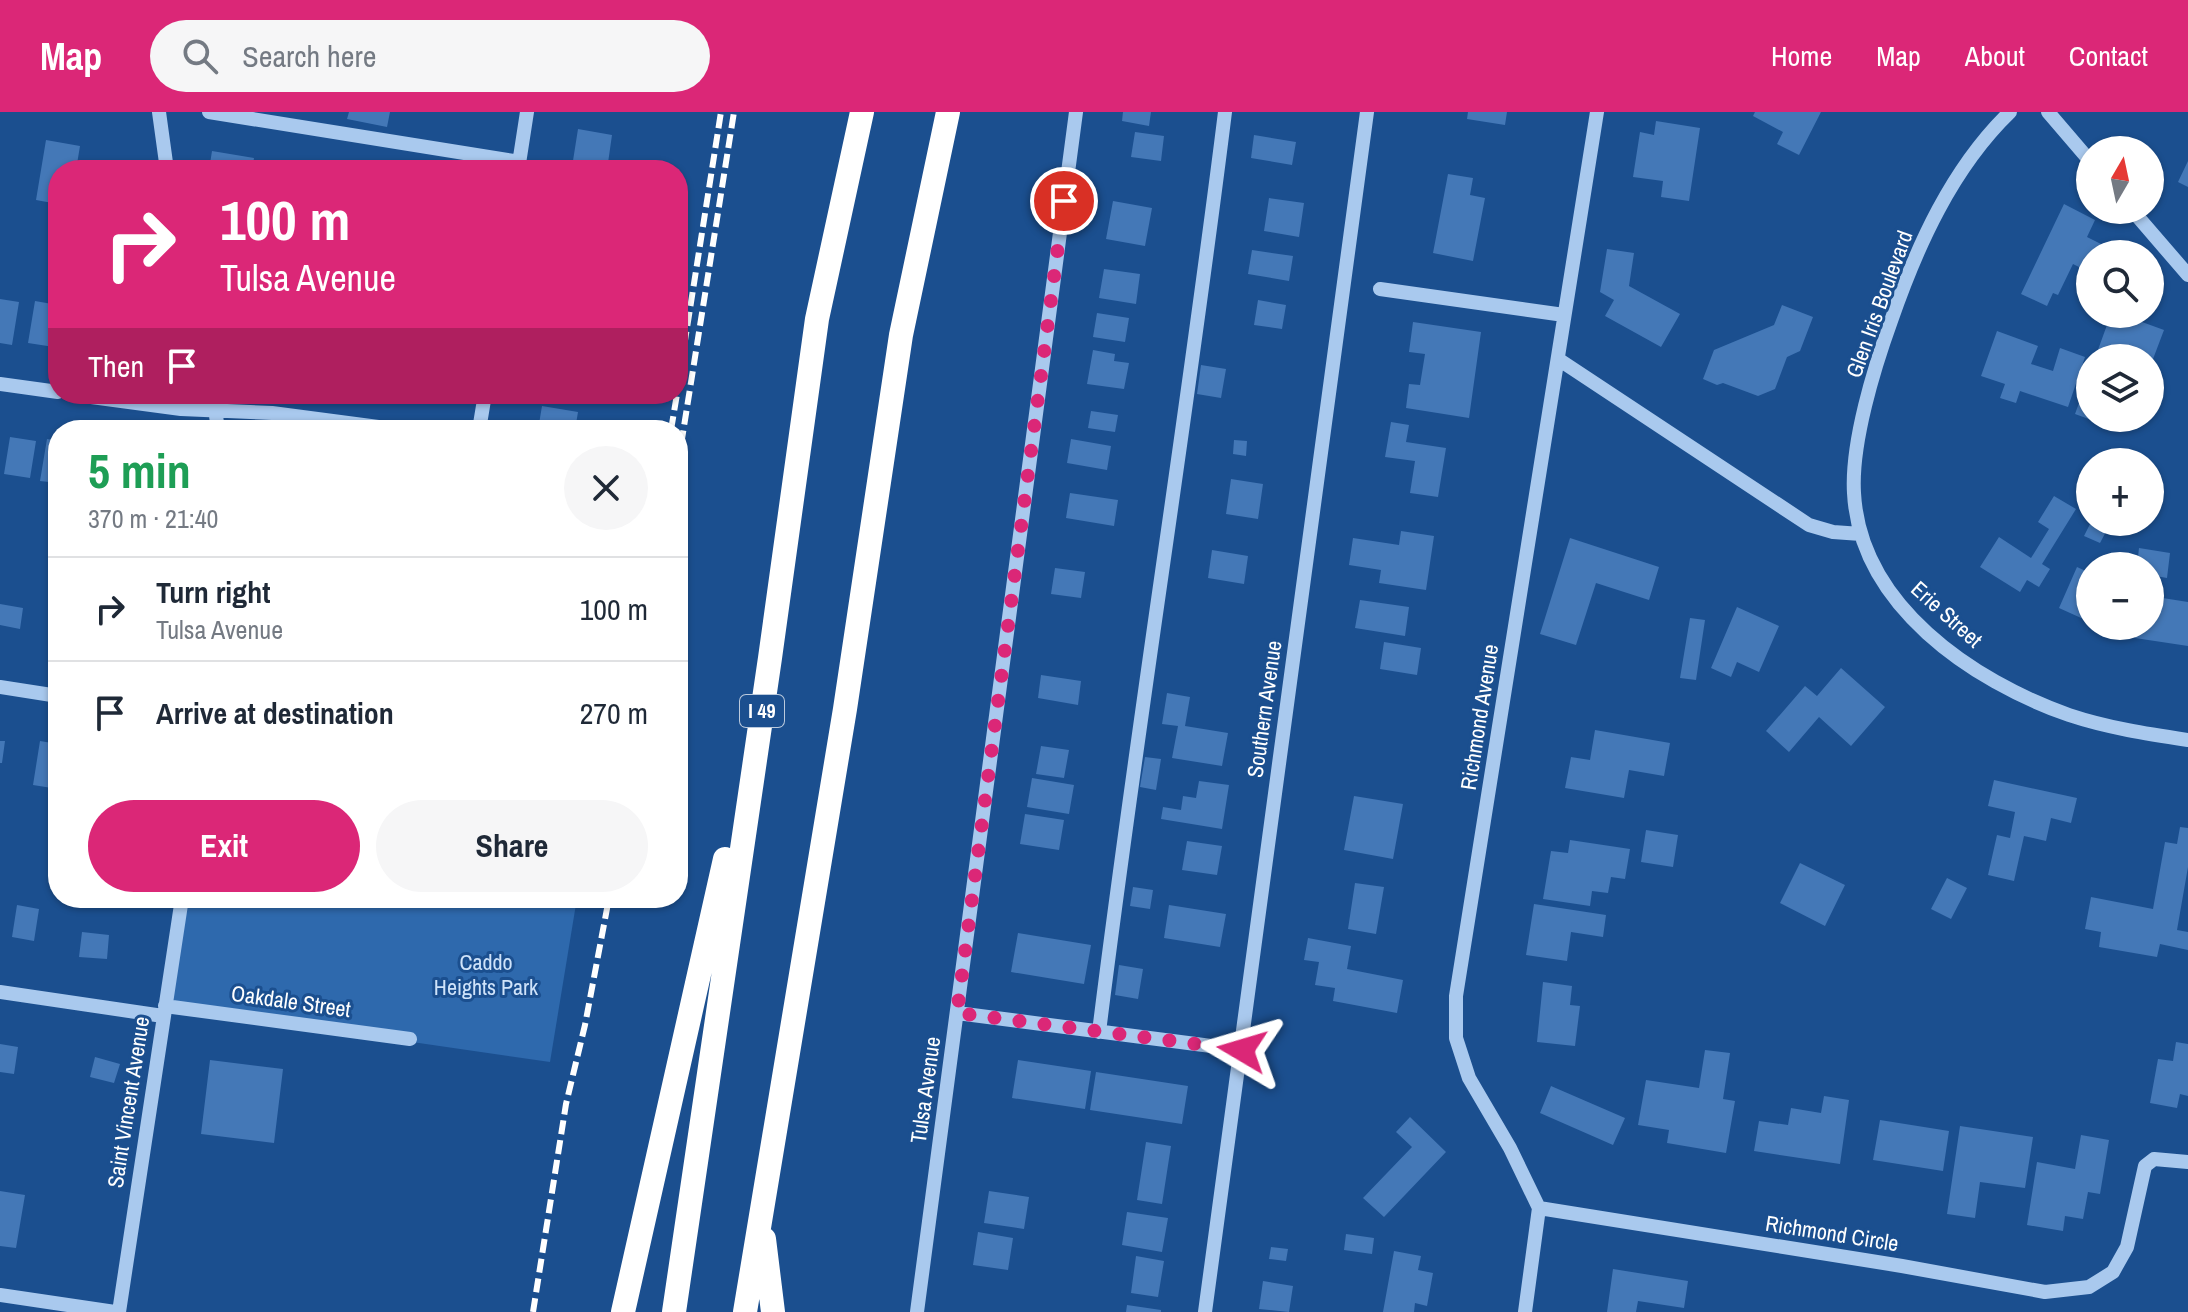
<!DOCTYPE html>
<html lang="en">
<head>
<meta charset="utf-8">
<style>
  body { margin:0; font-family:"Archivo Narrow",sans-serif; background:#f6f6f7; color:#1f2937; height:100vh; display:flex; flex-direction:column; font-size:30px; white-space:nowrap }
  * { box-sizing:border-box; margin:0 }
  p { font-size:26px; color:#747a83 }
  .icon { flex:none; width:44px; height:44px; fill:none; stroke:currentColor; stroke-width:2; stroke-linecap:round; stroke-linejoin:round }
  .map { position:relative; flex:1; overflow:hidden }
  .side { position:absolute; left:48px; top:308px; width:640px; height:488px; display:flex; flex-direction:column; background:#fff; border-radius:32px; box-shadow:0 2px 6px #0004 }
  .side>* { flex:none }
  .guide { position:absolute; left:48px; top:48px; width:640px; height:244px; border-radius:32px; box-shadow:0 2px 6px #0004; background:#db2777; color:#fff; overflow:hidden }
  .needle { width:52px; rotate:9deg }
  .tools { position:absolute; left:2076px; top:24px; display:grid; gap:16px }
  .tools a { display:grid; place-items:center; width:88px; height:88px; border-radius:50%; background:#fff; box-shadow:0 2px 6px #0004; font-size:40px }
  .pin { position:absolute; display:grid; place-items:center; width:68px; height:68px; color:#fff; margin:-34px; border:4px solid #fff; border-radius:50%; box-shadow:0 2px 8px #0007 }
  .me { position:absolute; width:88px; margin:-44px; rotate:277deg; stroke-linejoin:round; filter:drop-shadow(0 0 6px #0008) }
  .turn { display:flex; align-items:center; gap:28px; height:168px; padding:0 40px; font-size:36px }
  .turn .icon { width:104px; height:104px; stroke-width:2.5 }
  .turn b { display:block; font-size:56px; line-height:68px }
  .then { display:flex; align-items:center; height:76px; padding:0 40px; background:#0003; gap:16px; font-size:30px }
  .round { display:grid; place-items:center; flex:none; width:84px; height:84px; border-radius:42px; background:#f6f6f7 }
  .head { display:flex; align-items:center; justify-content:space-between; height:136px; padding:0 40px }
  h1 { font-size:48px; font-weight:700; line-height:60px; color:#1e9e55 }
  .action { display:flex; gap:16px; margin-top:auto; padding:16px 40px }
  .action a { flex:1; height:92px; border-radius:48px; background:#db2777; color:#fff; font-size:32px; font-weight:700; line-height:92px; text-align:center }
  .action a+a { background:#f6f6f7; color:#1f2937 }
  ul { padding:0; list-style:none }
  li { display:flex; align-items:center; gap:24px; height:104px; padding:0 40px; border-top:2px solid #e0e1e3 }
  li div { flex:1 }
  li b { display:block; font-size:30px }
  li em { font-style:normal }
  header { display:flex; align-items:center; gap:48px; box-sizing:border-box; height:112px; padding:0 40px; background:#db2777; color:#fff }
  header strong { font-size:38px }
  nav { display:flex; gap:44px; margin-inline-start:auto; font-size:28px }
  .search { width:560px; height:72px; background:#f6f6f7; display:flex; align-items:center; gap:20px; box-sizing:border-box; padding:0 28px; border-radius:44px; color:#747a83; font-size:30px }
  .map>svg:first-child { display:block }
  .green { fill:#2e69ad }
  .building { fill:#4478b7 }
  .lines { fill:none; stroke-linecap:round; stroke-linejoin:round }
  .minor { stroke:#a9c9ee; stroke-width:14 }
  .highway { stroke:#fff; stroke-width:24 }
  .rail { stroke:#fff; stroke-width:6; stroke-dasharray:14 6; stroke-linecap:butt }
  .route { stroke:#db2777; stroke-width:14; stroke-dasharray:0 25.2 }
  .labels { text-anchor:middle; stroke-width:6; stroke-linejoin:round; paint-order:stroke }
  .shield { fill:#1b4f8f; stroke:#bbcadd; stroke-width:2 }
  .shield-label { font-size:20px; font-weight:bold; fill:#fff }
  .street-label { font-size:22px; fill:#fff; stroke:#1b4f8f }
  .park-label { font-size:22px; fill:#cfe3fa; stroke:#1b4f8f }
</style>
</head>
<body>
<header>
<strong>Map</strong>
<div class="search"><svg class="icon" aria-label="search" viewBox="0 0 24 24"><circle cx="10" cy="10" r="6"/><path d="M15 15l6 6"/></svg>Search here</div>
<nav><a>Home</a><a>Map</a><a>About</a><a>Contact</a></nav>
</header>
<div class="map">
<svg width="2188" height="1200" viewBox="0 0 2188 1200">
  <rect width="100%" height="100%" fill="#1b4f8f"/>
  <path class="green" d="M182,786H577L550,950L165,894Z"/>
  <path class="building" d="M349,0H390L387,15L347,7Z
    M1123,0H1151L1149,14L1122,9Z
    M1468,0H1507L1505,13L1467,7Z
    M1755,0H1821L1799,43L1777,32L1783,20L1753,4Z
    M1656,9L1700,16L1689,89L1661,85L1663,69L1633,65L1640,20L1654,23Z
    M578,17L612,23L607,58L572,55Z
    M1135,20L1164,24L1161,49L1131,45Z
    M1254,23L1296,30L1292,53L1251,46Z
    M46,28L80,34L76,58H58V92L36,88Z
    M212,39L254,46L252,58H209Z
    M2188,49V75L2178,70Z
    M1448,62L1473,66L1470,83L1485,86L1473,149L1433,141Z
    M1269,86L1304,91L1299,125L1264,119Z
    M1113,89L1152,96L1145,134L1106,127Z
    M2064,92L2095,108L2087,125L2101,132L2095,142H2090L2087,159L2073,152L2058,183L2053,181L2047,194L2021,182Z
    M1607,137L1634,141L1629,174L1680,202L1661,235L1605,204L1614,188L1600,180Z
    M1252,138L1293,144L1289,169L1248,162Z
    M1104,157L1140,162L1136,192L1099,186Z
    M0,187L19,190L12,233L0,231Z
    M1258,188L1286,193L1282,217L1254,213Z
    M35,189L58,193L54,235L28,231Z
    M1782,193L1813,205L1800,239L1787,245L1775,277L1758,284L1723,271L1717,273L1703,267L1714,238L1774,213Z
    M1097,201L1129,206L1125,230L1093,225Z
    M2111,202H2120L2164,218L2150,255V246H2095Z
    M1413,210L1481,220L1469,306L1406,296L1409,272L1420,273L1425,242L1409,240Z
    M1997,219L2038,234L2031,252L2053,259L2060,236L2085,245L2068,295L2020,279L2016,291L2000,286L2005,272L1981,264Z
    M1093,238L1115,242L1114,249L1129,251L1124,277L1087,272Z
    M1201,253L1226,257L1221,286L1197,282Z
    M2090,261V306H2098L2097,310L2075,302Z
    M542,294L578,300L575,318H538Z
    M1091,299L1118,303L1115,320L1088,316Z
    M1391,310L1409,313L1406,330L1446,336L1438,385L1410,381L1415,349L1385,345Z
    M10,325L36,329L30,366L4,362Z
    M47,327L58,329V371L40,369Z
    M1071,327L1111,334L1107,358L1067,351Z
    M1234,328L1247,329L1246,344L1233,342Z
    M1231,367L1263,372L1258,407L1226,402Z
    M1070,381L1118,388L1114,414L1066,406Z
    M2054,384L2076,397L2042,452L2050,457L2039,475L2027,468L2020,480L1980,455L1999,425L2031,446L2049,417L2038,410Z
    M2091,410L2110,412L2100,431L2084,424Z
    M1401,419L1434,424L1426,478L1379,471L1381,458L1349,453L1353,426L1399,433Z
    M1570,426L1659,455L1649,488L1596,471L1576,533L1540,522Z
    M2139,436L2170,441L2167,466L2150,463V454H2137Z
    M1212,438L1248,444L1244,472L1208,466Z
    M2077,455L2090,461V510L2059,496Z
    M1055,456L1085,460L1081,486L1051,482Z
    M2150,484L2188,490V534L2135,526L2137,514H2150Z
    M1360,488L1409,495L1405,524L1355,516Z
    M0,492L23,496L20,517L0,513Z
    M56,493L58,494V529L51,528Z
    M1737,495L1779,514L1759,560L1737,550L1731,565L1711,556Z
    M1690,506L1705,508L1696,568L1680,566Z
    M1384,530L1421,536L1417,563L1380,557Z
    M1841,556L1885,595L1851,634L1819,605L1789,640L1766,619L1805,574L1817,584Z
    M1041,563L1081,569L1078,593L1038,586Z
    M1167,581L1190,585L1185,614L1228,621L1222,654L1172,646L1178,614L1162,612Z
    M1595,618L1670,631L1664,664L1629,658L1624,686L1565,676L1571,645L1590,648Z
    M0,629H5L2,651H0Z
    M40,629L58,632V677L33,673Z
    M1041,634L1069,638L1064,666L1036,662Z
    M1145,645L1161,647L1156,678L1140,675Z
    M1032,666L1074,673L1069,702L1027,695Z
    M1994,668L2077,686L2071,711L2051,706L2046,729L2024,724L2014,769L1988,763L1997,723L2010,726L2015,700L1988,694Z
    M1199,669L1229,673L1222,717L1161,707L1163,695L1181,698L1183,684L1196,686Z
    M1354,684L1403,692L1393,747L1344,738Z
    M1025,702L1064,708L1059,738L1020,732Z
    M2180,715L2188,716V755L2177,818L2188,820V838L2160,832L2157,845L2099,835L2101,820L2085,817L2091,785L2153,797L2165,730L2177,732Z
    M1646,718L1678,723L1673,755L1641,750Z
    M1570,728L1630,737L1625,767L1611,765L1608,781L1592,779L1590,794L1543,787L1551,739L1568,741Z
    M1187,729L1222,734L1217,763L1182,758Z
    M1800,751L1845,773L1825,814L1780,791Z
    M1947,766L1967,776L1951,807L1931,797Z
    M1355,771L1384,775L1376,822L1348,817Z
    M1133,775L1153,778L1150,797L1130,794Z
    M95,786H145L143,795Z
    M1534,792L1606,803L1603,825L1571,820L1567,849L1526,843Z
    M17,793L39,797L34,829L12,825Z
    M1169,793L1226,802L1220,835L1164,826Z
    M82,820L109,823L107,847L79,845Z
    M1018,821L1091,833L1084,872L1011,860Z
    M1308,826L1351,834L1347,857L1403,868L1397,901L1333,889L1335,876L1315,873L1319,850L1304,848Z
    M1119,853L1143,857L1138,887L1115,883Z
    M1543,870L1572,874L1570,893L1580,894L1575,934L1537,930Z
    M2176,930L2188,932V984L2180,982L2177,996L2150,991L2158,947L2173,949Z
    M0,932L18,935L14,962L0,960Z
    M1705,938L1730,941L1723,987L1735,989L1726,1041L1667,1031L1669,1018L1638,1013L1646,968L1699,976Z
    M95,945L120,952L114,971L90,965Z
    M210,948L283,957L274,1031L201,1022Z
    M1018,948L1091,959L1085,997L1012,986Z
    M1096,960L1188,974L1182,1012L1090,998Z
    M1551,974L1625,1006L1613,1033L1540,1001Z
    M1824,984L1849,988L1840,1052L1754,1039L1759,1009L1788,1013L1791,996L1821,1001Z
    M1410,1005L1446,1040L1384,1105L1363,1086L1412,1035L1396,1020Z
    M1880,1008L1949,1019L1943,1059L1873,1048Z
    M1960,1014L2033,1025L2025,1076L1980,1070L1975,1106L1947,1102Z
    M2081,1023L2109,1028L2100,1082L2088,1080L2083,1107L2065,1104L2063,1119L2027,1113L2037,1050L2075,1057Z
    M1146,1030L1171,1034L1162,1092L1137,1088Z
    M0,1079L25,1083L16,1136L0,1134Z
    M989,1079L1029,1085L1024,1117L984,1111Z
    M1127,1100L1168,1106L1162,1140L1122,1133Z
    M978,1120L1013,1126L1008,1158L973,1153Z
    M1346,1122L1374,1126L1372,1142L1344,1138Z
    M1271,1135L1288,1137L1286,1149L1269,1147Z
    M1394,1139L1421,1144L1418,1158L1433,1161L1427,1194L1415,1191L1414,1200H1383Z
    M1136,1144L1164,1149L1158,1185L1131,1181Z
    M1613,1157L1688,1169L1684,1196L1638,1189L1636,1200H1607Z
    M1263,1169L1293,1174L1289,1200L1259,1197Z
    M1127,1193L1161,1198V1200H1126Z"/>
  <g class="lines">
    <path class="minor" d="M159,0L167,58
      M209,0L520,50
      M2010,0C1952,56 1917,134 1891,209C1874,256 1851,331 1854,381C1860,493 1972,569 2069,603C2108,616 2148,622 2188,628
      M2048,0L2090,49
      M518,58L527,0
      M2132,98L2188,163
      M1380,177L1564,203
      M1558,247L1809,413L1833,420L1861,422
      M0,272L58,280
      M69,282L181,297L272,301L401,318
      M213,282L218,318
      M479,318L485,282
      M0,575L58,584
      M0,880L163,904
      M165,894L410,927
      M957,901L1242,938
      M1099,920C1137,613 1187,307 1225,0
      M1539,1096L1902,1154L2045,1180L2089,1175L2113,1160L2127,1135L2145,1054L2154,1047L2188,1050
      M0,1183L115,1200
      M119,1200L182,786
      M917,1200L1076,0
      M1205,1200L1367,0
      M1525,1200L1539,1096L1510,1036L1469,966L1456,926V884L1597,0"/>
    <path class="highway" d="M764,1127L773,1200
      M623,1200L725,747
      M674,1200L770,546L817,207L862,0
      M745,1200L845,597L901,223L948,0"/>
    <path class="rail" d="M678,273L721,0
      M671,318L677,282
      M678,352L734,0
      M533,1200L566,992L585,913L609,786"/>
  </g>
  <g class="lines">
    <path class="route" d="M1064,89L957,901L1242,938"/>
  </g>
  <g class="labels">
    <rect class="shield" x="740" y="583" width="44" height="32" rx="6"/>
    <g class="shield-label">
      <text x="762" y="606">I 49</text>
    </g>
    <g class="street-label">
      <text transform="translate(1879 192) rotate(-70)" y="8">Glen Iris Boulevard</text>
      <text transform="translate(1947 502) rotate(42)" y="8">Erie Street</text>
      <text transform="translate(1264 597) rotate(-82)" y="8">Southern Avenue</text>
      <text transform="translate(1479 605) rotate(-81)" y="8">Richmond Avenue</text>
      <text transform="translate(291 889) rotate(8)" y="8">Oakdale Street</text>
      <text transform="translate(925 978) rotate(-82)" y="8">Tulsa Avenue</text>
      <text transform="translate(128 990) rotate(-81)" y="8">Saint Vincent Avenue</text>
      <text transform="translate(1832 1121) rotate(9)" y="8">Richmond Circle</text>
    </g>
    <g class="park-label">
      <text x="486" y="858">Caddo<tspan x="486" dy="25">Heights Park</tspan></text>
    </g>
  </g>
</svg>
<div class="tools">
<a><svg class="needle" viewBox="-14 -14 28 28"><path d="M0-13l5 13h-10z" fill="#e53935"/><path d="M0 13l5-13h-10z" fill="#747a83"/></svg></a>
<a><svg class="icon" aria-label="search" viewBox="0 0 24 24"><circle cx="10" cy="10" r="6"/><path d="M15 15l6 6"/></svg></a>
<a><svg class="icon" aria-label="layers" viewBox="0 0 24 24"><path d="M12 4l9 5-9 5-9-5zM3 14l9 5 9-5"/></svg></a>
<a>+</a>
<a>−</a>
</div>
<div class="pin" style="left:1064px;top:89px;background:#d93025"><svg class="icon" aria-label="arrive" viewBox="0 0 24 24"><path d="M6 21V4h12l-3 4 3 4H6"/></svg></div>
<svg class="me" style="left:1242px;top:938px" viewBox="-20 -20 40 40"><path d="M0-17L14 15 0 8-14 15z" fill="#db2777" stroke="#fff" stroke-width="4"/></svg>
<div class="guide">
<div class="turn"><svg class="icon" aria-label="right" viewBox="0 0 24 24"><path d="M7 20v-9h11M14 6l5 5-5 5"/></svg><div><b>100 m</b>Tulsa Avenue</div></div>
<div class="then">Then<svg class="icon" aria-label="arrive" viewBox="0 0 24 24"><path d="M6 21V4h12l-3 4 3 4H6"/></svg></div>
</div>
<section class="side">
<div class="head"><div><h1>5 min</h1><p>370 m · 21:40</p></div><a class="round"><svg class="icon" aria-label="close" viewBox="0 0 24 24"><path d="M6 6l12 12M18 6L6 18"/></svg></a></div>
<ul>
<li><svg class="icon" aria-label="right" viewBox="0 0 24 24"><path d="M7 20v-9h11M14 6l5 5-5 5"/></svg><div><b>Turn right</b><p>Tulsa Avenue</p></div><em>100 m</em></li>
<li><svg class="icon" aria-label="arrive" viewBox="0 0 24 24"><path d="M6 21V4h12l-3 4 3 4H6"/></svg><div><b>Arrive at destination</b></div><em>270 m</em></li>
</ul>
<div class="action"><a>Exit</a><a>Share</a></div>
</section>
</div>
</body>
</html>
